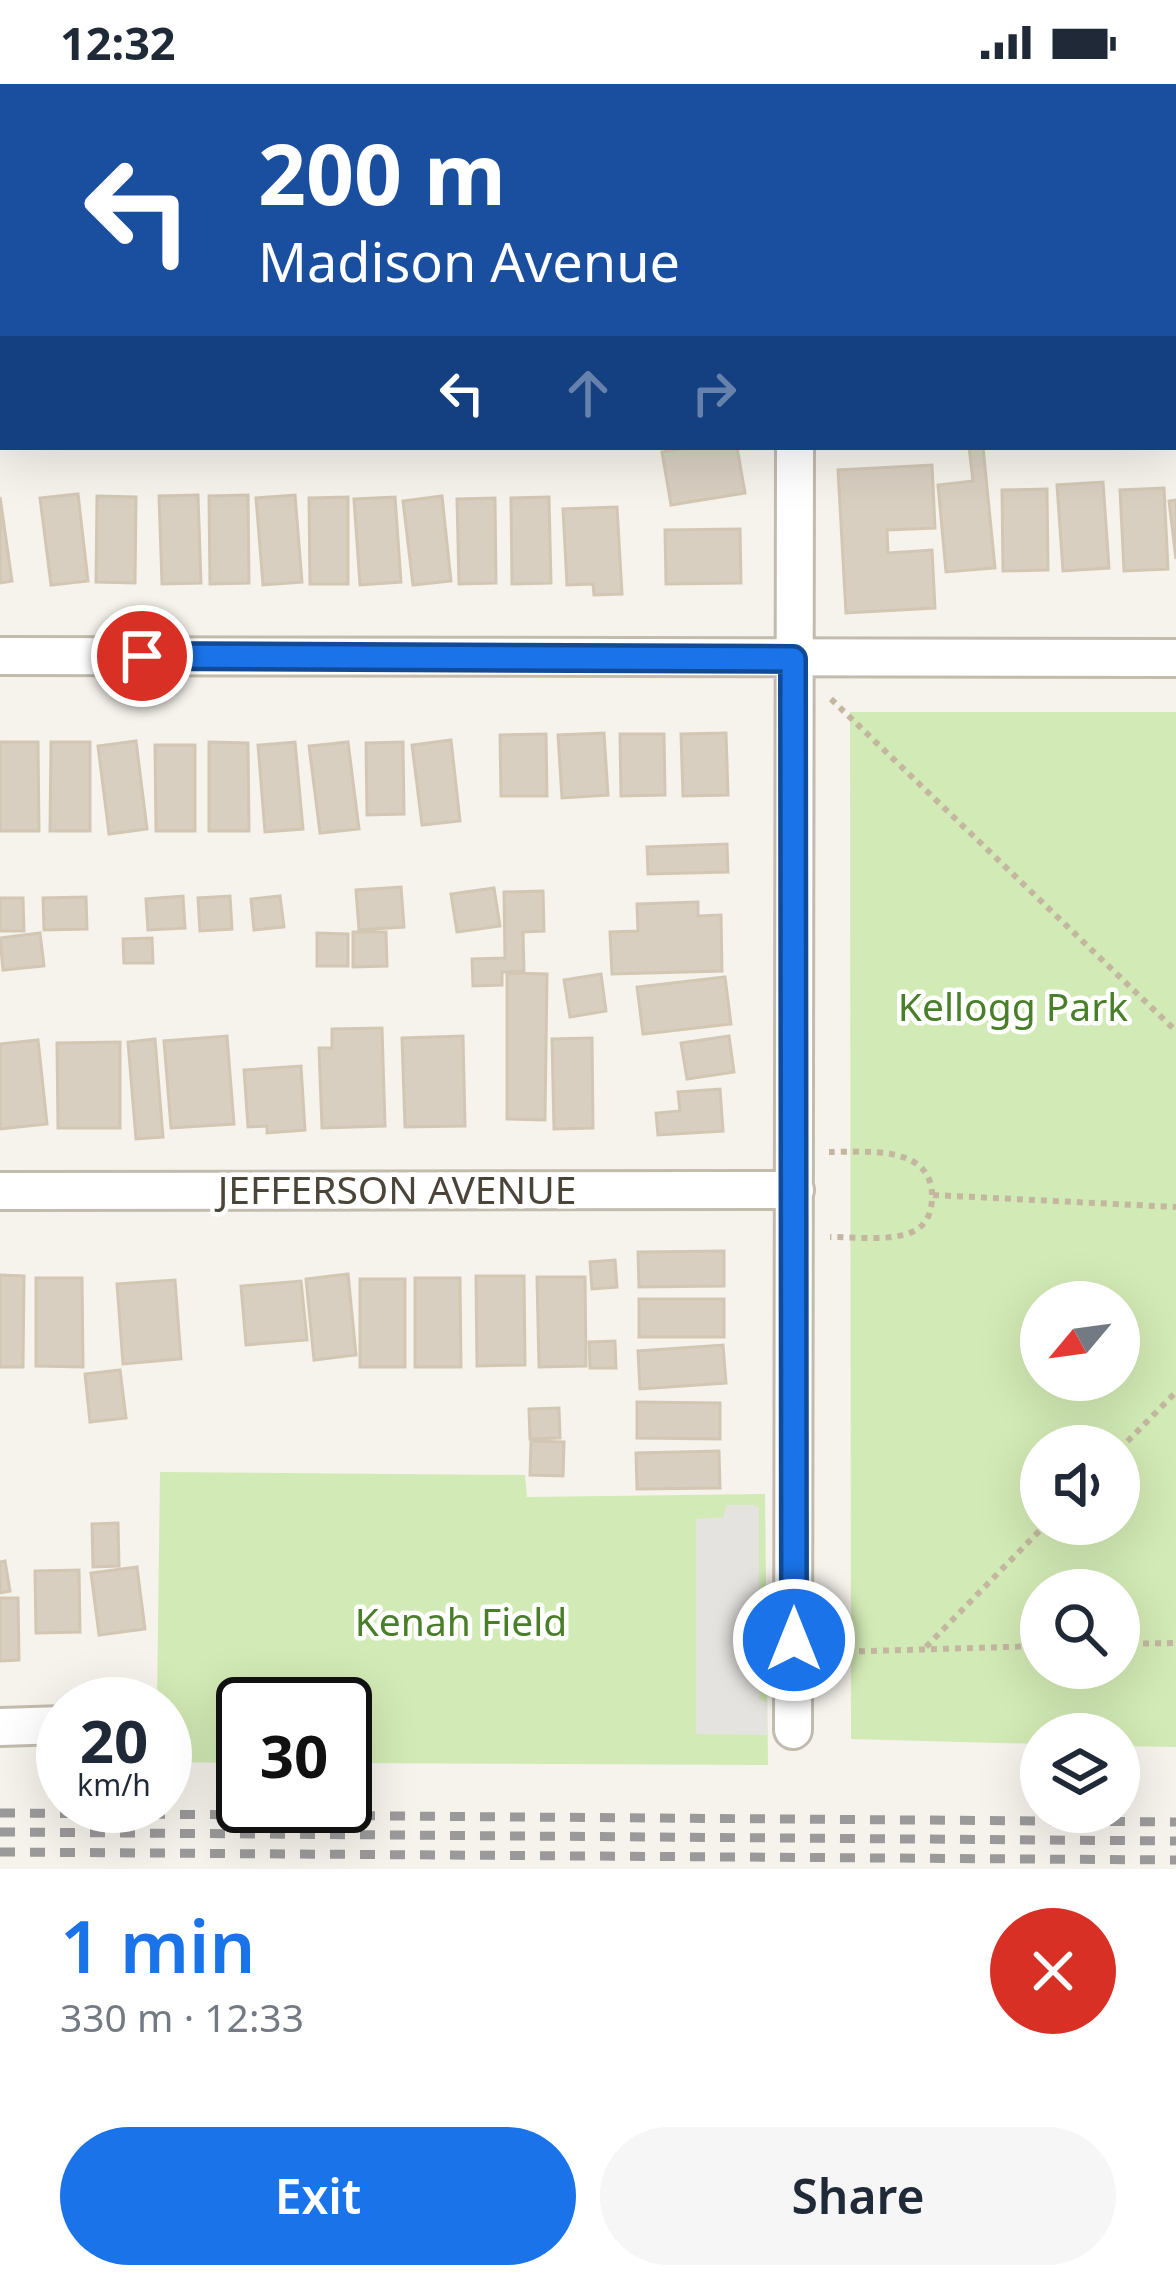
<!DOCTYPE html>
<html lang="en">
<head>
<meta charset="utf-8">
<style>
  body { margin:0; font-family:"Noto Sans",sans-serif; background:#f6f6f7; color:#1f2937; height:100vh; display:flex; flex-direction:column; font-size:45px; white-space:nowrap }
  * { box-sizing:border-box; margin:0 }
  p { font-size:39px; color:#747a83 }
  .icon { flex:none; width:66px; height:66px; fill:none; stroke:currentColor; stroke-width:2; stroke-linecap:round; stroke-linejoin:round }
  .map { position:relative; height:1785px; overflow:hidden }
  .side { display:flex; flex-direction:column; background:#fff; flex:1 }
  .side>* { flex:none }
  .hud { position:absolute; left:0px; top:0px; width:1176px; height:366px; box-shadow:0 12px 48px #0002; background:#1a4fa0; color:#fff; overflow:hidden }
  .needle { width:78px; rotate:241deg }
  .controls { position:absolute; left:1020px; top:1197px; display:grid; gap:24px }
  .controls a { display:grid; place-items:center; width:120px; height:120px; border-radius:50%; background:#fff; box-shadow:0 12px 48px #0002; font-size:60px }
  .speed { position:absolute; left:36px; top:1593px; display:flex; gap:24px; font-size:60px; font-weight:700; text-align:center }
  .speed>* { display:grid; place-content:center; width:156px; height:156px; border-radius:50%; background:#fff; box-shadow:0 12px 48px #0002; line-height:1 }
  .speed small { font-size:30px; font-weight:400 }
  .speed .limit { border:6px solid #111; border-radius:18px; background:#fff; color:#111 }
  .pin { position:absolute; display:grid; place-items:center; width:102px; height:102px; color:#fff; margin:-51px; border:6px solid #fff; border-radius:50%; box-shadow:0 3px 12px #0007 }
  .me { position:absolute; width:132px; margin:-66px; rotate:0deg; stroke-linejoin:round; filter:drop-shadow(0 0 9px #0008) }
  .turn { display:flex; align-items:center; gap:42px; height:252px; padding:0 60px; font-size:54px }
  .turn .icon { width:156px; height:156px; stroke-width:2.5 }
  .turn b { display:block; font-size:84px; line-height:102px }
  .lanes { display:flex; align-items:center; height:114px; padding:0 60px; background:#0003; justify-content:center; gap:60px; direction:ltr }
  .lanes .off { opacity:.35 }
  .round { display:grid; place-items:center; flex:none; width:126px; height:126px; border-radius:63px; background:#f6f6f7 }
  .headline { display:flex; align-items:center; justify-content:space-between; height:204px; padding:0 60px }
  h1 { font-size:72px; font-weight:600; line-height:90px; color:#1a73e8 }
  .primary-button { display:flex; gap:24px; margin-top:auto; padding:24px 60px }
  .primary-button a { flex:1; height:138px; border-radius:72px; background:#1a73e8; color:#fff; font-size:48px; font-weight:600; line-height:138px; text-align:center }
  .primary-button a+a { background:#f6f6f7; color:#1f2937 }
  .status { display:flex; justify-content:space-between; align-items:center; height:84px; padding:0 60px; background:#fff; direction:ltr }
  .status svg { height:33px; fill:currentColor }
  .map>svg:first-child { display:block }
  .green { fill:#d2eab5; fill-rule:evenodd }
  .parking { fill:#e5e3e0 }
  .building { fill:#d8cfc1; stroke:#d3c7b4; stroke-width:3 }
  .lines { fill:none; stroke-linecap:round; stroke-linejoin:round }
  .street-casing { stroke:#c2bbae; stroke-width:42 }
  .path { stroke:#c4b79f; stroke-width:6; stroke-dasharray:6 6; stroke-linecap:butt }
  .street { stroke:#fff; stroke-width:36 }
  .rail { stroke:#9a9a9a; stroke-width:9; stroke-dasharray:15 15; stroke-linecap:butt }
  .route-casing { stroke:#114b97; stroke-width:30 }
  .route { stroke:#1a73e8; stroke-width:21 }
  .labels { text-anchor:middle; stroke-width:9; stroke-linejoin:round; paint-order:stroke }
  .park-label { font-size:39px; fill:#4a7f2a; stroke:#fff }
  .street-label { font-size:39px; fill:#4b4439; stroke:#fff }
</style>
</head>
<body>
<div class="status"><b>12:32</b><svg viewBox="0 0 49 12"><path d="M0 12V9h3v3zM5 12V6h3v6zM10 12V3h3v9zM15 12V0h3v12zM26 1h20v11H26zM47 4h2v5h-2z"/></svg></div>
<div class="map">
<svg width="1176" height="1785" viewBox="0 0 1176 1785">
  <rect width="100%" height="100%" fill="#f6f3ec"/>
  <path class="green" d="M850,628H1176V1663L1119,1662V1650H1041V1660L851,1655ZM1041,1218H1119V1296H1041ZM1041,1362H1119V1440H1041ZM1041,1506H1119V1584H1041Z
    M160,1388L525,1391L527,1413L765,1410L768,1681L345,1679V1620H243V1679L165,1678V1620H157Z"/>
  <path class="parking" d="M727,1421H754L759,1424V1615L767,1618V1651L696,1650V1435L723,1433Z"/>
  <path class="building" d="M0,91H3V148H0Z
    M691,363H737L745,409L671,421L662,368Z
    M969,363H983L995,484L946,488L938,401L973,397Z
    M932,381L935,444L887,446L888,469L932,466L935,524L846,529L838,386Z
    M1103,398L1109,484L1063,487L1057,401Z
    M1164,404L1168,485L1124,487L1120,406Z
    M1047,405L1048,486L1003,487L1002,406Z
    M78,410L88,497L51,501L40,414Z
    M198,411L201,499L162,500L159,412Z
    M248,411L249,499L210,500L209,412Z
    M295,411L302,498L263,501L256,414Z
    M97,412L136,413L135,499L96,498Z
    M442,412L451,497L413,501L403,417Z
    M0,413L12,497L0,499Z
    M348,413V500H310L309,414Z
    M395,413L401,498L360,501L354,415Z
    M549,413L551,499L512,500L511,414Z
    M495,414L496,499L459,500L457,415Z
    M1176,416V475L1169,417Z
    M617,423L622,510L594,511L593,500L567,501L563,425Z
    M740,445L741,499L666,500L665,446Z
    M604,649L608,711L562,714L558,651Z
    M726,649L728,711L683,712L681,650Z
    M546,650L547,712H501L500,651Z
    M620,650H664L665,711L621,712Z
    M451,656L460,737L422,741L412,661Z
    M136,657L147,745L109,750L98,662Z
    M0,658H38L39,747H0Z
    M51,658H90V747H50Z
    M209,658L248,659L249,747H209Z
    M295,658L303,745L265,748L258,661Z
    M348,658L359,745L320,749L309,662Z
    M403,658L404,730L367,731L366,659Z
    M155,661H195V747H156Z
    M727,760L728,788L648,790L647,763Z
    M401,803L404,843L359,846L356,806Z
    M494,804L500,842L457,848L451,810Z
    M543,807L544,847L523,848L524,887L502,888V901L473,902L472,875L505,874L504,808Z
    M183,812L185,844L148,846L146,815Z
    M230,812L232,845L200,847L198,814Z
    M280,812L284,843L254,846L251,815Z
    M86,813L87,845L44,846L43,814Z
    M0,814H23L24,847H0Z
    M698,818V832L721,831L722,887L612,890L610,848L638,847L637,820Z
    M353,848H386L387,882L353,883Z
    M40,849L44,882L3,886L0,854Z
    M317,849L348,850V882H317Z
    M152,854L153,879H124L123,855Z
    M507,889L547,890L545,1036L507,1035Z
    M601,890L606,927L570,933L564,896Z
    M725,893L731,940L643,950L637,903Z
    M382,944L385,1042L322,1044L319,964H332V945Z
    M227,952L234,1040L171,1044L164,957Z
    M463,952L465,1042L405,1043L402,954Z
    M729,952L734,988L687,995L681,959Z
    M592,954L593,1044L554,1045L552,955Z
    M155,955L163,1053L136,1055L128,958Z
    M38,956L47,1040L0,1045V960Z
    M120,958V1044H58L57,959Z
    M301,982L305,1046L267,1049V1042L248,1043L244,986Z
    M720,1005L723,1047L658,1051L656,1029L680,1027L678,1008Z
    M724,1167V1202L639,1203L638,1168Z
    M615,1176L617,1203L592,1205L590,1178Z
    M348,1190L356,1271L314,1276L306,1195Z
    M0,1191L24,1192L23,1283H0Z
    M476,1192H524L525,1281L477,1282Z
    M537,1193H585L586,1282L539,1283Z
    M36,1194H82L83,1283L36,1282Z
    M415,1194H460L461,1283H415Z
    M360,1195H405V1283H360Z
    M175,1196L181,1275L123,1280L117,1200Z
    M301,1197L307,1256L246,1261L241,1202Z
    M639,1215H724V1253H639Z
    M615,1257L616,1284H590L589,1258Z
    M723,1261L726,1299L640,1305L638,1267Z
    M120,1286L126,1334L90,1338L85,1290Z
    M637,1318L720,1319V1355L637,1354Z
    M559,1324L560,1354L530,1355L529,1325Z
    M531,1357L564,1358L563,1392L530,1391Z
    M719,1367L720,1404L637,1405L636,1369Z
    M118,1439L119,1482L93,1483L92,1440Z
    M5,1477L10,1507L0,1509V1478Z
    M137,1483L145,1545L99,1551L91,1489Z
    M79,1486L80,1548L36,1549L35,1487Z
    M0,1514H18L19,1576L0,1577Z"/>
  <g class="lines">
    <g class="street-casing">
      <path id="street" d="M798,3L799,0
        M1173,26H1176
        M0,31H3
        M0,572L1176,574
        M0,1107L795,1106
        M0,1643L63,1641
        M793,1646L795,363"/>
    </g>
    <path class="path" d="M831,615L1176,947
      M829,1068C867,1068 935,1060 932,1116C931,1130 926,1141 914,1147C891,1158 855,1153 830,1153
      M933,1111L1176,1123
      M1119,1366L1176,1308
      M1119,1560L1176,1559
      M926,1563L1046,1440
      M835,1568L1041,1562"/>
    <use href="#street" class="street"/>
    <path class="rail" d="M0,1729L1176,1738
      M0,1748L1176,1757
      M0,1768L1176,1776"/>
  </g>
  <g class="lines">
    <g class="route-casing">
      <path id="route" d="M142,572L793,575L794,1556"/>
    </g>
    <use href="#route" class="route"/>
  </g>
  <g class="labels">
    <g class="park-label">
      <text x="1013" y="937">Kellogg Park</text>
      <text x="461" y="1552">Kenah Field</text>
    </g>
    <g class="street-label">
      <text x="397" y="1120">JEFFERSON AVENUE</text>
    </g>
  </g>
</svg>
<div class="controls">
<a><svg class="needle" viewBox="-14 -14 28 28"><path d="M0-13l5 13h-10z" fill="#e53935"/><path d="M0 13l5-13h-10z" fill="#747a83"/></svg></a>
<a><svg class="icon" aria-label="sound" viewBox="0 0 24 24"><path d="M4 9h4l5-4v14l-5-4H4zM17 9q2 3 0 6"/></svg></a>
<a><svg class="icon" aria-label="search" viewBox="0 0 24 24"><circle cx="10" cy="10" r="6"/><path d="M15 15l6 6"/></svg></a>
<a><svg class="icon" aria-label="layers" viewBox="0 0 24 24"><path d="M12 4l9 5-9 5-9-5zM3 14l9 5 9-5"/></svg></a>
</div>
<div class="speed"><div>20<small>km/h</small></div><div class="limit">30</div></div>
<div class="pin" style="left:142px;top:572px;background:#d93025"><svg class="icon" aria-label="arrive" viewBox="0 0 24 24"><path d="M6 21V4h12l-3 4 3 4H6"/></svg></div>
<svg class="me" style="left:794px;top:1556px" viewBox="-20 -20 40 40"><circle r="17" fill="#1a73e8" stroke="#fff" stroke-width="3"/><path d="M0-11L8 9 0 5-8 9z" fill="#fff"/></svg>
<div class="hud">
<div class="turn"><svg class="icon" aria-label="left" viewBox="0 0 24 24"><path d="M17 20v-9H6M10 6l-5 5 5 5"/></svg><div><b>200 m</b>Madison Avenue</div></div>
<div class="lanes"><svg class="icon" aria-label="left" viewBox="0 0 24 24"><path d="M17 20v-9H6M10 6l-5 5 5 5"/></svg><svg class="icon off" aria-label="ahead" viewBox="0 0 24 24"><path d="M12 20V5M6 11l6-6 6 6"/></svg><svg class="icon off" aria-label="right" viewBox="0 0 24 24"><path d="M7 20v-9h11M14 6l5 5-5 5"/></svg></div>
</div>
</div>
<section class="side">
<div class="headline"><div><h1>1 min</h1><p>330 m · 12:33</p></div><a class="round" style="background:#d93025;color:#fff"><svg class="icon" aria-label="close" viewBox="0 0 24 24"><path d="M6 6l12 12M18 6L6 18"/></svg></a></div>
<div class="primary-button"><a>Exit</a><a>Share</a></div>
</section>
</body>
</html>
